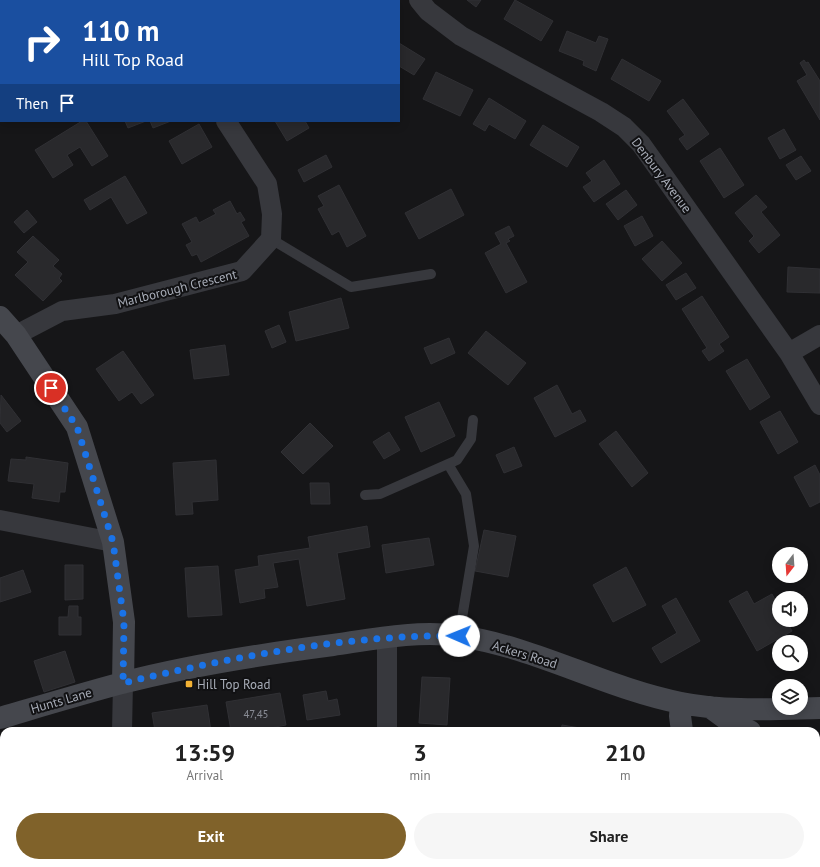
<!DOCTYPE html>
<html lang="en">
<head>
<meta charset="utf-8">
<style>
  body { margin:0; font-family:"PT Sans",sans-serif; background:#f6f6f6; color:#222; height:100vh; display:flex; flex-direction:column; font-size:15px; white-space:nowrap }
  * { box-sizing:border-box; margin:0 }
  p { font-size:13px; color:#767676 }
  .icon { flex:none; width:22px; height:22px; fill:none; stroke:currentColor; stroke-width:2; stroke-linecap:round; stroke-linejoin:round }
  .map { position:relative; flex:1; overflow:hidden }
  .panel { position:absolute; left:0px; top:727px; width:820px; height:140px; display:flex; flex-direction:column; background:#fff; border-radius:12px 12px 0 0; box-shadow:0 2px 10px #0003 }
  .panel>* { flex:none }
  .top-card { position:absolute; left:0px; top:0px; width:400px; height:122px; box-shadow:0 2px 10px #0003; background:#1a4fa0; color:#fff; overflow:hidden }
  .needle { width:26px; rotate:197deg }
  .fabs { position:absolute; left:772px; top:547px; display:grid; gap:8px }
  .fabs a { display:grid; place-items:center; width:36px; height:36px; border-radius:50%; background:#fff; box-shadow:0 2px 10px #0003; font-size:20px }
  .pin { position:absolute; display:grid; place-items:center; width:34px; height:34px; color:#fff; margin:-17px; border:2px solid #fff; border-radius:50%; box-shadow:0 1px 4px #0007 }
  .me { position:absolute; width:44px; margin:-22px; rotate:271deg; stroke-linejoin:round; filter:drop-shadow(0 0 3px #0008) }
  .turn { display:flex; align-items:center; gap:14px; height:84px; padding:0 16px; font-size:18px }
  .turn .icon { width:52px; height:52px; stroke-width:2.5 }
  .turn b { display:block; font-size:28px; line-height:34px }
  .then { display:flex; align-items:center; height:38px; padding:0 16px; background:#0003; gap:8px; font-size:15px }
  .eta { display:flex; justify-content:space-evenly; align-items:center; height:68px; text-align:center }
  .eta b { font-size:24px; font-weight:700; line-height:28px }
  .cta { display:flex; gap:8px; margin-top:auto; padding:8px 16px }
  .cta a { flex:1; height:46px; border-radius:24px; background:#80622a; color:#fff; font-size:16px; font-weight:700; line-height:46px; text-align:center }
  .cta a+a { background:#f6f6f6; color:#222 }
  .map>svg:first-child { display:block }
  .building { fill:#29292c; stroke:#303034 }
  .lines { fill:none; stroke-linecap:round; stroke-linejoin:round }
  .lane { stroke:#37383d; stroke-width:10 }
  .street { stroke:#37383d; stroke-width:20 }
  .secondary { stroke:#45474d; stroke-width:22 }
  .route { stroke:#1a73e8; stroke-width:7; stroke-dasharray:0 12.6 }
  .poi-dot { fill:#f2b134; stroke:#111113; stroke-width:1.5 }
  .labels { text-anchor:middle; stroke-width:4; stroke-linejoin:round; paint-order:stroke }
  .number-label { font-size:11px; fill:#888b94 }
  .street-label { font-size:13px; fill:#a8adb8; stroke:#111113 }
  .poi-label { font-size:13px; fill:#a8adb8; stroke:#111113; text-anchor:start }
</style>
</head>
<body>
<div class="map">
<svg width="820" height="867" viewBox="0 0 820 867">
  <rect width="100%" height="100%" fill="#161618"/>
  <path class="building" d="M137,0V1H87L89,0Z
    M182,0H232L231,1Z
    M467,0H481L476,7Z
    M515,0L553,21L541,41L504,19Z
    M567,31L596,43L599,36L608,39L596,71L583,65L584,61L559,51Z
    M0,35L1,37L0,84Z
    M399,43L425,59L414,75L399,66Z
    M622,59L661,81L649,101L611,79Z
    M804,60L806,63L808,62L820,81V120L797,81L807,75L800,63Z
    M436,72L473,90L460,116L423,99Z
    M489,98L526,121L515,139L489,124L485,131L473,124Z
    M683,99L709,134L687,150L679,139L685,135L667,111Z
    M82,121H86L108,156L92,166L80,147L67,155L73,165L53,178L35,150Z
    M125,121H146L128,128Z
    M150,121H171L153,128Z
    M275,121H305L309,128L287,141Z
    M199,124L212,147L182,164L169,141Z
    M543,125L579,147L567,167L530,145Z
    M784,129L796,150L780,159L768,138Z
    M720,148L744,185L724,198L700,161Z
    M326,155L332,167L304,182L298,170Z
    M801,156L811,171L796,180L786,165Z
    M604,160L620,184L594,202L583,187L592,181L586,173Z
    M125,176L147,213L127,224L111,197L90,210L84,200Z
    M339,185L366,236L347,247L339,231L332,235L318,209L324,206L318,196Z
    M451,189L464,215L419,239L405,213Z
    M626,190L637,205L618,220L606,204Z
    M756,195L767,207L761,212L780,235L759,253L749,241L754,236L735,213Z
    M230,201L237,214L240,212L245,220L241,222L249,236L201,262L197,254L192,256L186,245L192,242L182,224L196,217L199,223L216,214L213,210Z
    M27,210L37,222L24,233L14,222Z
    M642,216L653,236L635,246L624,226Z
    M509,226L514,236L508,239L510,241L506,243L527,282L506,293L485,253L501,244L495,233Z
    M33,236L59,260L53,266L62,274L59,278L62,281L43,301L15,275L28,262L17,252Z
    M662,241L682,263L662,281L642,259Z
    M788,267L820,269V293L787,292Z
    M686,273L696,288L676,300L666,285Z
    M702,296L729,337L719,344L724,351L709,361L702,351L707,348L682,309Z
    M341,298L349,328L296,341L289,312Z
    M279,325L286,342L272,348L265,331Z
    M486,331L526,363L508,385L468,353Z
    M449,338L455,353L431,364L424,348Z
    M225,345L229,375L194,379L190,350Z
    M123,351L154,395L141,404L132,392L119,401L96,369Z
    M747,359L770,397L750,410L726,371Z
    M557,385L572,414L580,410L586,421L555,437L534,398Z
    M1,395L21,421L7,432L0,423Z
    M439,402L455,436L421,452L405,417Z
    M780,411L798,442L778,454L760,422Z
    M310,423L333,446L303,474L281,452Z
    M616,431L648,473L632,487L599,444Z
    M389,432L400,450L384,459L373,442Z
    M514,447L522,466L504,473L496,455Z
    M26,457L68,463L65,492H60L59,502L32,498L34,484L8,481L11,459L26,460Z
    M216,460L218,500L192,502L193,514L176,515L173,463Z
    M815,465L820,475V502L810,507L794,477Z
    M310,483H329L330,504H311Z
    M367,526L370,547L337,553L345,599L307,606L299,559L273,563L278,587L264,589L265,598L240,603L235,570L259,566L258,556L310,548L308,537Z
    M484,530L516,536L508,577L475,571Z
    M429,538L434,565L386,573L382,545Z
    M65,565H83V599L65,600Z
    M218,566L222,615L188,617L185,568Z
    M626,567L646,605L613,622L593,585Z
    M23,570L31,592L0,602V578Z
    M747,591L754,604L772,594L779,607V620H786L792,631L757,651L729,601Z
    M676,598L700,641L661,663L652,648L677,633L662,606Z
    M69,606H78V617H81V635H59V617H68Z
    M65,651L75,682L44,692L34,661Z
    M422,677L450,678L447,725L419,723Z
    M326,691L328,701L337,699L340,715L307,720L303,695Z
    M280,693L286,725L254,731H231L226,702Z
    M207,705L211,731H155L152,713Z
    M562,725L592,730V731H561Z
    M353,728L354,731H338V729Z
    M0,761H4V794H0Z
    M820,820V846L818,848L820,851V867H800L798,863H816V822Z
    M56,863H87V867H56Z
    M421,863H445V867H420Z
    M488,863H524V867H489Z
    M655,863H688L689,867H656Z"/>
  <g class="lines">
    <path class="lane" d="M271,239L351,287L431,274
      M448,464L466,494L474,546L459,636
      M365,495L380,494L457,460L471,439L473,420"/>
    <path class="street" d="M419,0L428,11L461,36L601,112L624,127L641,144L789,353L820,405
      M0,102H1
      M16,335L62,311L115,304L242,271L271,239L272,214L267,184L226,121
      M789,353L820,335
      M0,520L113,542
      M387,637V731
      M122,731L123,683
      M398,863L401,867
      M119,867V863
      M141,867L201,863"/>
    <path class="secondary" d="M0,317L16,335L77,427L113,542L124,622L123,683
      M681,703L680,716L682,731
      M710,707L736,726L750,731
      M0,718C41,706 81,694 122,683C191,665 263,654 333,645C374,639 418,630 459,636C536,647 605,688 681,703C727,712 774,709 820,708
      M816,756L820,758
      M748,863L750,867"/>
  </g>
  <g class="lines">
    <path class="route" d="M51,388L77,427L113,542L124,622L123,683C229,658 349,634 459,636"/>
  </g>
  <rect class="poi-dot" x="185" y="680" width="8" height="8" rx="2"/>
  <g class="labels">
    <g class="number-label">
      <text x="256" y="718">47,45</text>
    </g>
    <g class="street-label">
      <text transform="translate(662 175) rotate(53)" y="5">Denbury Avenue</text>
      <text transform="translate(177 288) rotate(-14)" y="5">Marlborough Crescent</text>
      <text transform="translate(525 654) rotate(17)" y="5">Ackers Road</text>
      <text transform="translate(61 700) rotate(-16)" y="5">Hunts Lane</text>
    </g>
    <g class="poi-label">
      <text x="197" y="689">Hill Top Road</text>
    </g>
  </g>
</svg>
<div class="fabs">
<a><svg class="needle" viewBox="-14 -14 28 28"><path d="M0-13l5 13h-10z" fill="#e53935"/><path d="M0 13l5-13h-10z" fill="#767676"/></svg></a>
<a><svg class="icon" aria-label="sound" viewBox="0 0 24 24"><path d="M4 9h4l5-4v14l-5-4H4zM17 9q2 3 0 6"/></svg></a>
<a><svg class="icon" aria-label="search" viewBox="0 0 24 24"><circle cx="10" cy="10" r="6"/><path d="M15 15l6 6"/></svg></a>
<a><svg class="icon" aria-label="layers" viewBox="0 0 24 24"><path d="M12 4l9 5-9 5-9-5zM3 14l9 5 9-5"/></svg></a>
</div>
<div class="pin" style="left:51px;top:388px;background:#d93025"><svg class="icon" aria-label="arrive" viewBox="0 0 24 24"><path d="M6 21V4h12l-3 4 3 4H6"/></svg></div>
<svg class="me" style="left:459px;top:636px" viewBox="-20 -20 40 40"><circle r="19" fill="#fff"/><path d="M0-13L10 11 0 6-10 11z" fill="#1a73e8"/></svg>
<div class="top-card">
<div class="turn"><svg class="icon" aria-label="right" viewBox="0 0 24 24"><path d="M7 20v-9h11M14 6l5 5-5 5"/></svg><div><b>110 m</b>Hill Top Road</div></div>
<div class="then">Then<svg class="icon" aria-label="arrive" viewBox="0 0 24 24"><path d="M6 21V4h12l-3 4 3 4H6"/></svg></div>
</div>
<section class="panel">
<div class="eta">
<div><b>13:59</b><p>Arrival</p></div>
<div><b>3</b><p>min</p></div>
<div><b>210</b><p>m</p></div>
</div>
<div class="cta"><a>Exit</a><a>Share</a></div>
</section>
</div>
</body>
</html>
